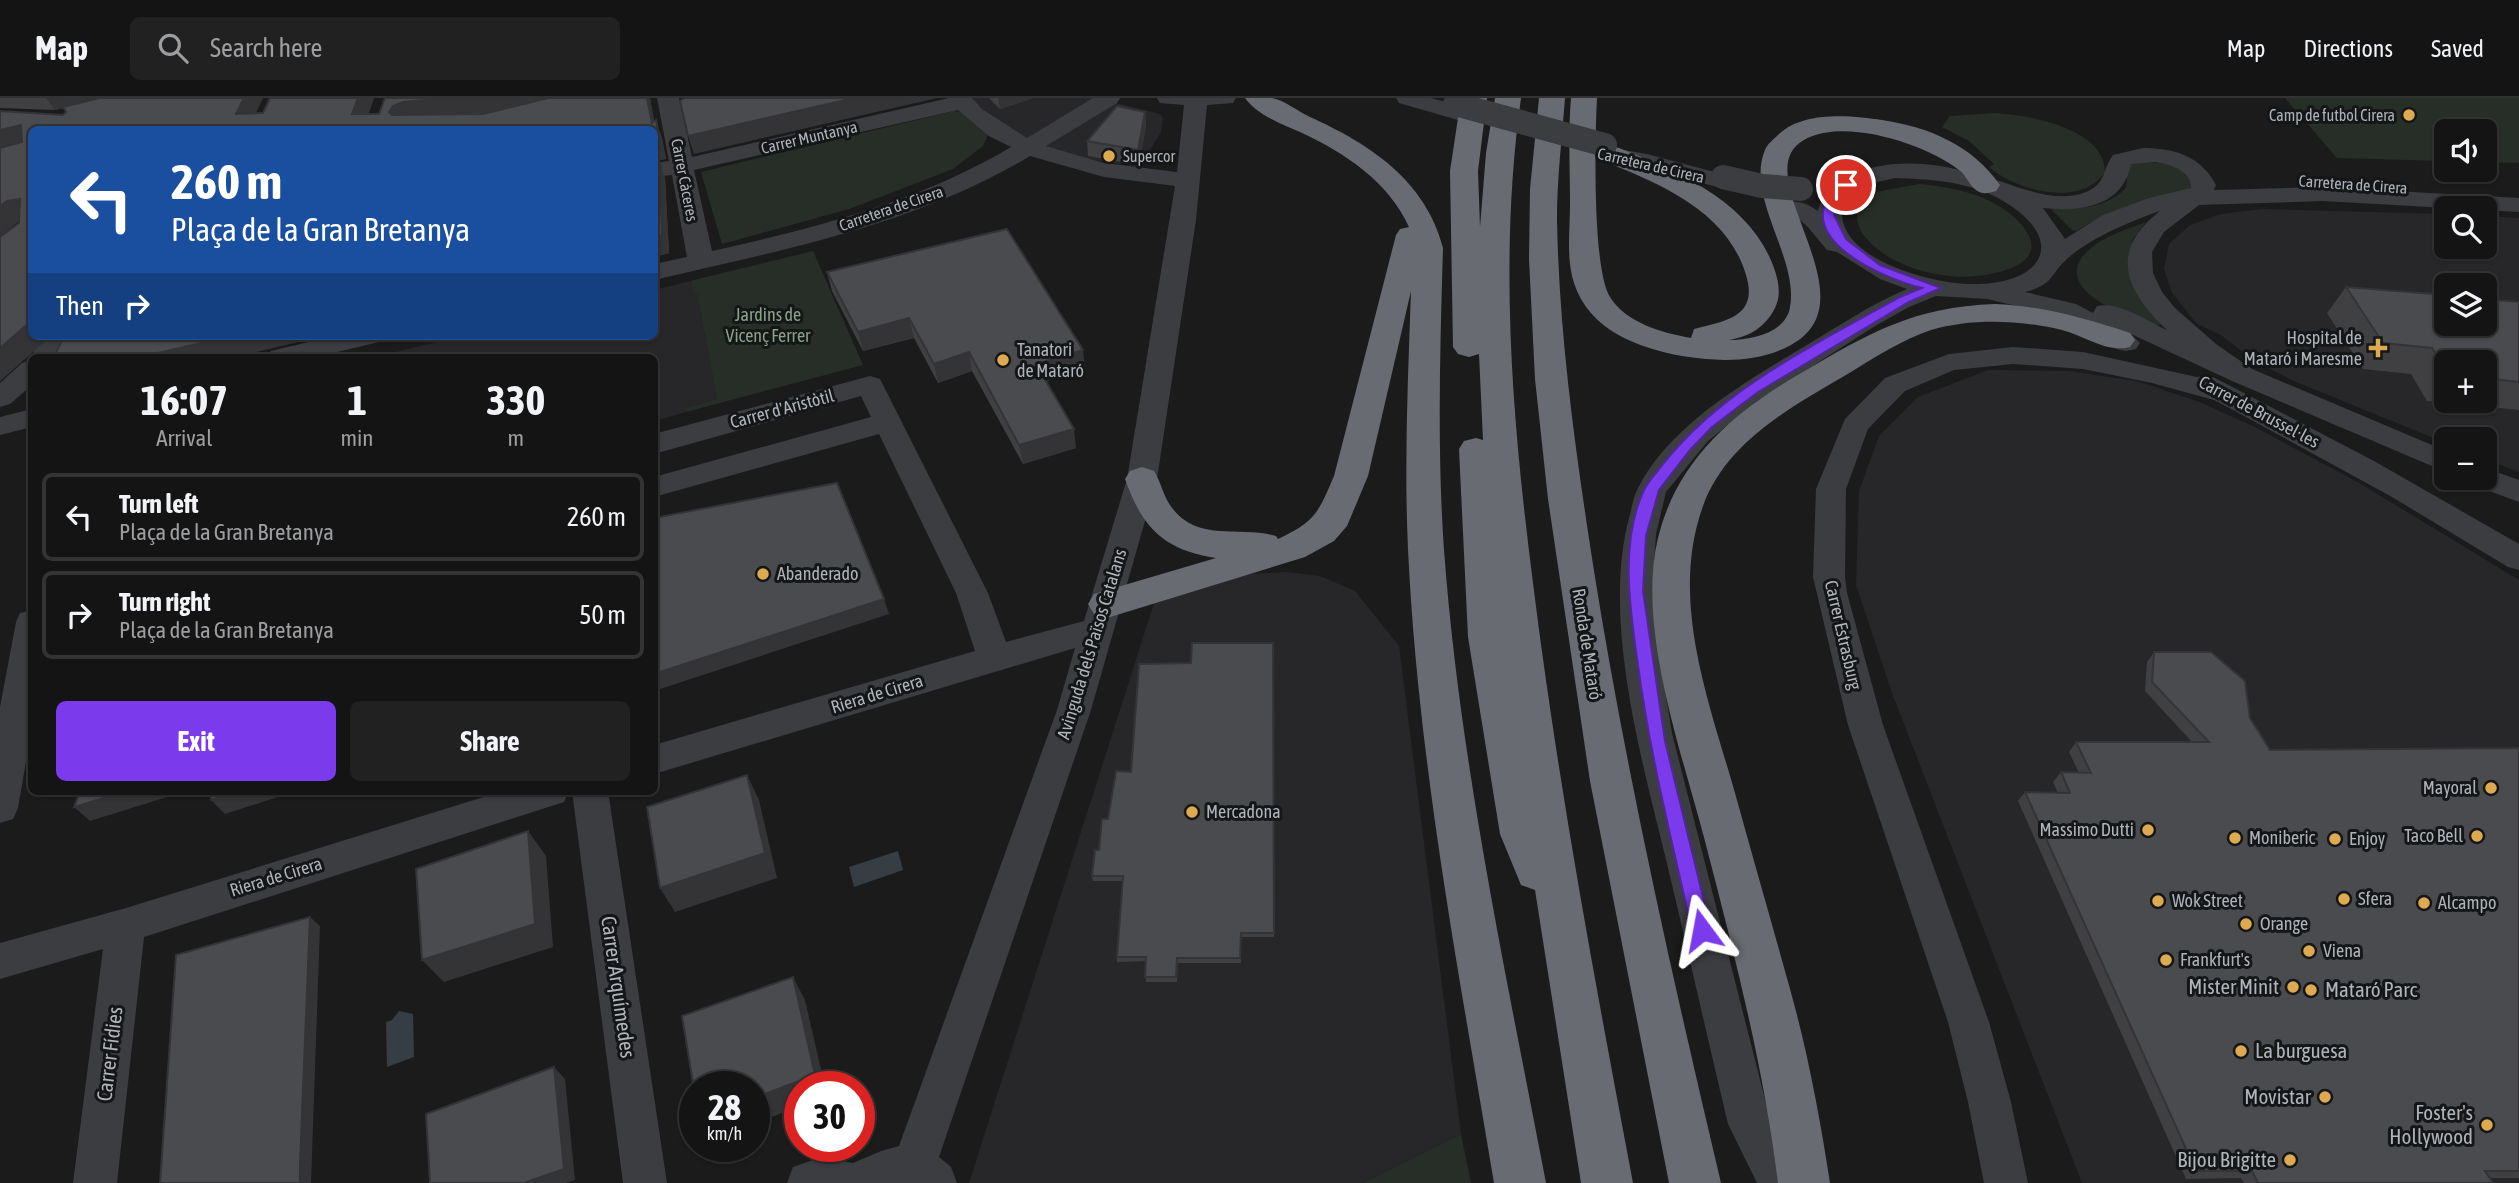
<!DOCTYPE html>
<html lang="en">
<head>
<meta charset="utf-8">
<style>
  body { margin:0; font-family:"Asap Condensed",sans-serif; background:#212122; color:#f1f3f6; height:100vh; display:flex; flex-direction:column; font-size:26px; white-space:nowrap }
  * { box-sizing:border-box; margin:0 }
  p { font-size:23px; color:#9d9ea0 }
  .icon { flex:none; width:38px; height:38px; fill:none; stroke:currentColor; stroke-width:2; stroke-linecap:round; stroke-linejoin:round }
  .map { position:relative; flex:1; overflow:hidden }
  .sheet { position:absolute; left:28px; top:256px; width:630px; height:441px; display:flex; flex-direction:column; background:#141415; border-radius:10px; box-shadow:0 2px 5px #0004,0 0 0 2px #333334 }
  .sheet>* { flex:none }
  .banner { position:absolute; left:28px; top:28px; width:630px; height:214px; border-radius:10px; box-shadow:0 2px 5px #0004,0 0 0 2px #333334; background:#1a4fa0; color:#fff; overflow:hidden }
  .buttons { position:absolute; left:2434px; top:21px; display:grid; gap:14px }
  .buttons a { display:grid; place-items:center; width:63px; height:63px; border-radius:10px; background:#141415; box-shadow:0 2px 5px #0004,0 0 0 2px #333334; font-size:35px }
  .speed { position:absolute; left:679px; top:973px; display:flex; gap:14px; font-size:35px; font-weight:700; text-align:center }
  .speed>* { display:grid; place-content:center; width:91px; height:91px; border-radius:50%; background:#141415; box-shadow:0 2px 5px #0004,0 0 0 2px #333334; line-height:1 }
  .speed small { font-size:18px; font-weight:400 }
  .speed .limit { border:10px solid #d22; background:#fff; color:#111 }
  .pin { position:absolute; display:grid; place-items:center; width:60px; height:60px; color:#fff; margin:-30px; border:4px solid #fff; border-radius:50%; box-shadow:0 2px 7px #0007 }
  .me { position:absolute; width:77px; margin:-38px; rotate:347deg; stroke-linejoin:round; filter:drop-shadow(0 0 5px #0008) }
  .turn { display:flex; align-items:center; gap:24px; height:147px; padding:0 28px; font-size:32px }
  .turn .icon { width:91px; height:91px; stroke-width:2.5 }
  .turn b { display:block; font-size:49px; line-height:60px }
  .then { display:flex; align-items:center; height:66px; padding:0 28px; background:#0003; gap:14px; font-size:26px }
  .eta { display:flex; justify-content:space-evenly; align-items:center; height:119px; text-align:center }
  .eta b { font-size:42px; font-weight:700; line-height:49px }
  .primary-button { display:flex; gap:14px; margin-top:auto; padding:14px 28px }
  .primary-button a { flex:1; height:80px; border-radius:10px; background:#7c3aed; color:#fff; font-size:28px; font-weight:700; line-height:80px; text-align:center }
  .primary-button a+a { background:#212122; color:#f1f3f6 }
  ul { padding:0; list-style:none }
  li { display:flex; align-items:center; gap:21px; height:88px; margin:0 14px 10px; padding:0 14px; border:4px solid #333334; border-radius:10px }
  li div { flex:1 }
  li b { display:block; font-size:26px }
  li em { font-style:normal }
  header { display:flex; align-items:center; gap:42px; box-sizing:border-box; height:98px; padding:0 35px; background:#141415; border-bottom:2px solid #333334 }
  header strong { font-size:33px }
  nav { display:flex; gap:38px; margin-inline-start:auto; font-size:24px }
  .search { width:490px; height:63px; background:#212122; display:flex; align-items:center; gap:18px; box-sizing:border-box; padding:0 24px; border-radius:10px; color:#9d9ea0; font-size:26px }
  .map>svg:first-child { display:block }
  .built { fill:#272729; fill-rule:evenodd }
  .green { fill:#272e28 }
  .water { fill:#363e44 }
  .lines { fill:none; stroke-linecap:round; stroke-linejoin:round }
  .minor { fill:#3c3d41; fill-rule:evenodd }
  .highway { fill:#686b71; fill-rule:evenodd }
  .minor-bridge { stroke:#3c3d41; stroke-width:24 }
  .wall { fill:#404043; fill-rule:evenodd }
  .shaded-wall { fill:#343437 }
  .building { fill:#4a4b4e; stroke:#343437; stroke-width:2 }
  .route { fill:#7c3aed; stroke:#51269a; stroke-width:2 }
  .poi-dot { fill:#deaa51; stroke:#151617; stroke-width:2.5 }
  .labels { text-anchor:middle; stroke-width:6; stroke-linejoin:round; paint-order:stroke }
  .far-poi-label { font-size:16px; fill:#afb3ba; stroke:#151617; text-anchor:end }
  .far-street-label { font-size:16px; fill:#afb3ba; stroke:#151617 }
  .park-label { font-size:18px; fill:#88a389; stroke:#151617 }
  .poi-label { font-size:18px; fill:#afb3ba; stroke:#151617; text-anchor:start }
  .street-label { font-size:18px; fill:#afb3ba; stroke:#151617 }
  .near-street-label { font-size:21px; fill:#afb3ba; stroke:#151617 }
  .near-poi-label { font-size:21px; fill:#afb3ba; stroke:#151617; text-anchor:end }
</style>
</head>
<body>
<header>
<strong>Map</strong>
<div class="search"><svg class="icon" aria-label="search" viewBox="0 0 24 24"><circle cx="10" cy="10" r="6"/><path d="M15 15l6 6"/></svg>Search here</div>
<nav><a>Map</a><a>Directions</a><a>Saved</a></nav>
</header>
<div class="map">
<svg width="2519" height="1085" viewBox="0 0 2519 1085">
  <rect width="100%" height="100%" fill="#1b1b1c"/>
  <path class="built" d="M969,0H1097L1160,16L1163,20L1161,34L1140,69L1093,62L1040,47L995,24Z
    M2262,111L2446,116V149H2485V118L2519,120V374L2485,361V341H2446V345L2296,284L2253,262L2221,237L2197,226L2172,195L2164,171L2169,146L2190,127L2221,116ZM2446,187H2485V226H2446ZM2446,264H2485V303H2446Z
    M690,183L694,196H697L717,301L684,310L686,314L655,323L654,259H375L462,238H654L655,192Z
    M1988,272L2069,273L2136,283L2197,303L2255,329L2361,386L2519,482V1085H2082L1892,595L1856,487L1859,393L1879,338L1918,299Z
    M1287,474L1320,478L1355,493L1399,548L1461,1036L1363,1085H969L1155,502L1235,477Z"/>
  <path class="green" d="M2285,0H2519V65L2485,64V33H2446V63L2337,60Z
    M954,13L967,14L989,35L983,48L953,71L849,111L722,146L701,74Z
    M1995,15C2029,17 2105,30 2105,74C2082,110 2016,93 1989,69L1994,66L1969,43L1942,29L1950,18Z
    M2163,64L2184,72L2193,87L2188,92C2148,100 2111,112 2076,133L2072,132L2050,110C2077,111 2106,111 2126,90L2128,66Z
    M1919,86C1954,89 1993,97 2018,123C2064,170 1980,182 1949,178C1922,175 1895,166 1875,149C1861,137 1853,124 1859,107L1876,94Z
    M2146,124L2133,141L2129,158L2162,225L2159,227C2145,226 2131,218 2118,213C2091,202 2057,178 2091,150C2106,137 2128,131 2146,124Z
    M813,153L863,267L686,314L684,310L717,301L697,196H694L690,183Z
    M1461,1036L1471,1085H1363Z"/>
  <path class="water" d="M898,753L903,772L854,789L849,769Z
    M399,913L413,916L414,959L387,969L386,924L392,922Z"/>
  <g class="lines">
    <path class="minor" d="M657,0H679L692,59L949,0H972L982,11L1027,40L1093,0H1120L1117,5L1046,48L1104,65L1177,74L1184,7L1160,5L1157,0H1236L1233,5L1207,7L1196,122L1157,381L1091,612L939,1059L951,1069L957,1085H787L793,1069L821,1059L853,1065L881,1053L899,1048L1057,612L1075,550L654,676V647L975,553L956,495L879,336L654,399V379L871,319L861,298L654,356V336L870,278L880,281L988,495L1006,544L1084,523L1127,381L1175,88L1104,79L1030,58C916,127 782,152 654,182V166L687,159L672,77L654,79V65L669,63ZM958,12L989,38L1011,49C919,104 814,130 712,153L694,72Z
      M1396,0H1431L1466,10L1469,15L1466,20L1458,22L1399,5Z
      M1612,50L1647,56L1733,79L1737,84L1733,89L1725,91L1645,70L1604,62L1600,57L1604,52Z
      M2143,50C2174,50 2201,58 2216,87L2214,92L2323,89L2519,100V114L2323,103L2199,107L2164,134L2152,154L2153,175L2162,194L2175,210L2216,246L2252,271L2446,353V374L2232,283L2131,236L2140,245L2136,251L2126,253L2116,251L2103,241L2058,218L1987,201L1936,198L1909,209L1875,228L1756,304L1708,343L1666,394L1656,436L1653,482L1655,532L1672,635L1770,1021L1806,1085H1757L1728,1026C1708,942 1689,858 1669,774C1644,669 1601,526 1629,420C1632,410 1633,399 1638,390C1670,327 1747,283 1805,248C1839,228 1871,206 1907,191L1880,181L1837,154L1827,152L1807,128L1785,110L1788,105C1801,102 1807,106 1818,113C1823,94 1836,84 1854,76C1895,58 1945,66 1986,79C2016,87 2054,107 2086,94C2106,86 2102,72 2113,57ZM2156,64C2170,66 2192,73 2191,90L2149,100L2103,117L2065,141L2043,110C2080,114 2123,109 2131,66ZM1895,80C1928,81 1963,83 1994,98C2070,137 2049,188 1968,186C1931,185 1843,162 1842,116C1842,91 1876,84 1895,80ZM2160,113C2108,153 2125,192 2167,232C2147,223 2119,203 2097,208L2093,215L2076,206L2025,194C2055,186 2049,177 2067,161C2090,140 2131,123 2160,113Z
      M50,238H79L60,259L32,261L34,253Z
      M334,238H382L379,244L316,259H267L271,253Z
      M2013,249L2083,254L2197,279L2205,277L2215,280L2374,363L2519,446V472L2508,469L2392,399L2235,313L2214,302L2152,285L2083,271L2013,266L1954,272L1905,293L1868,331L1846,391L1845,479L1847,495L1883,627L1989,924L2011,1004L2028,1085H1984L1968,1004L1948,924L1848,627L1813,479L1816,391L1845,321L1885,280L1949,256Z
      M32,262V287L10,306L0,309V285L22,265Z
      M32,311V329L0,337V319Z
      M2485,370L2519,382V404L2473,387L2469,380H2485Z
      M32,512V629L18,710L13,721L0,725V609L16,524L20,515Z
      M503,693H569L564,704L144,839L117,1085H73L103,851L0,881V845L126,810Z
      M572,693H608L667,1085H623Z"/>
    <path class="highway" d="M1245,0C1254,0 1264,0 1272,0C1284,2 1299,14 1310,19C1370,46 1426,83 1443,150C1440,251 1437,352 1444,452C1460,665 1506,876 1546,1085H1494C1459,875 1418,664 1408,451C1404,365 1408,279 1411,193L1368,378L1347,428L1334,443L1305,459L1107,520L1094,516L1088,506L1094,496L1216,460C1163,452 1142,429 1125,381L1130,373L1142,369L1154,373C1161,384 1163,397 1170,407C1196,446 1240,427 1276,438L1278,441C1316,423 1318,415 1334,378L1396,137L1400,131L1409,129C1388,83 1345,55 1300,34C1282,26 1257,17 1245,0Z
      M1461,0H1487L1478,73L1480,129L1486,55L1495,0H1521C1498,165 1513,329 1534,493C1559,692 1596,889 1633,1085H1581L1535,792L1521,787L1500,736L1468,539L1459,351L1464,343L1476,340L1483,342L1479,256L1469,259L1458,256L1453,249L1450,73Z
      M1539,0H1565C1562,40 1557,81 1557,121C1559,239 1576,357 1594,473C1627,679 1673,882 1721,1085H1669L1590,683L1548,401L1535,281L1529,161L1530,91Z
      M1571,0H1597C1595,39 1592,170 1610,199C1626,225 1663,235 1691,240L1694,231C1725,223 1759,219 1746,177C1727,112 1658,85 1601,62L1597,56L1601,50L1610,48L1619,50C1680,74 1753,105 1775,173C1779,185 1781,198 1775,210C1765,229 1751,238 1729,242C1751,242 1786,235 1790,209C1799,160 1745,99 1765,52C1767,46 1774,41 1779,36C1803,13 1851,17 1882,22C1929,29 1972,47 2000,87L1996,93C1989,95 1982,97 1976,92C1969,87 1966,77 1959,72C1925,46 1844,19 1804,42C1743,76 1876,201 1791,247C1758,265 1718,264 1682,258C1638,250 1589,232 1574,185C1566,160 1570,132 1570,106C1570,70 1568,35 1571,0Z
      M1995,206C2043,208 2084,220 2130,235L2135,242L2130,249C2106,255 2085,238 2062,232C2021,222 1971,220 1931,232C1902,242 1877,258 1851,274C1795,307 1727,342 1703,408C1669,502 1709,603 1735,695C1753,760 1772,826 1790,891C1808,955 1820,1020 1830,1085H1778C1764,970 1735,859 1706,747C1683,657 1636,531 1658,440C1677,362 1734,314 1801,275C1869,235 1913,209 1995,206Z"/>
    <path class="minor-bridge" d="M1455,6L1605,47
      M1723,79L1762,88L1801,91"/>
  </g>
  <path class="wall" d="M0,0H263L255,15L374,0L368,16H379L650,0L654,24L662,40L666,61L657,62L665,80L669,155L654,159V32H32V238H47L45,243L0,283V139L19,125L20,122L0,138V13L63,17L66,14L64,10L55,12L0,10Z
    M989,0H1033L1000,11Z
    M1145,14L1146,28L1139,67L1088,58L1087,43Z
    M827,174L1085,271L1046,283L1076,350L1023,366L972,273L938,285L914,240L863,253L832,193Z
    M2346,189L2519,204V312L2427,303L2411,276L2363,271L2327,215ZM2446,264H2485V303H2446Z
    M1273,545L1274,839H1241V865H1178L1177,884H1146V863L1117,864V859L1123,783H1093L1092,778L1108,721L1131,674L1191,565Z
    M2154,554L2250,620L2270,652L2519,650V1080H2490L2493,1085H2244L2241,1080L2186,1081L2018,703L2025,694L2058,695L2053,684L2061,674L2079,675L2069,654L2076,644H2192L2145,593L2147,564Z"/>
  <path class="shaded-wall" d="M46,0H105L55,12Z
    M244,0H263L248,32L236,16Z
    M358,0H374L363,32L352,16Z
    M448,0H551L490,14L402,26L389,14L393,8L403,4Z
    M647,0H650L658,43L656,22L662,40L666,61L654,63V44Z
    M854,0H937L694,56L688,38Z
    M998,0H1033L1000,11Z
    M1145,14L1146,28L1139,67L1138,52Z
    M21,27L32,42L0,54V32Z
    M659,62L665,80L669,155L654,159Z
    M20,101L21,121L0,138V108L7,103Z
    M32,220V238H47L45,243L0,283V250Z
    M909,220L914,240L863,253L858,234Z
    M231,238H323L235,259H141Z
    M1083,252L1085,271L1038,285L1036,266Z
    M969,254L972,273L938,285L934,266Z
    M1074,331L1076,350L1023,366L1019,347Z
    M884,501L889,516L654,593V576Z
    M747,677L759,702L777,780L675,814L660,790Z
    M127,693H186L90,723L74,709Z
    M240,693H297L225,716L211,702Z
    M528,733L546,758L553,849L444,884L422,862Z
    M310,819L320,828L311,1085H300V1065Z
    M793,879L805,902L825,989H800V1008L754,1026V1000Z
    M554,969L565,981L575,1082L566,1085H524Z"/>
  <path class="building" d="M99,0H244L236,16L263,15L270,0H358L352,16H379L385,0H448L403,4L393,8L389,14L392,17L483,16L548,0H647L652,25L656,22L660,43L654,44V32H32V220L30,224L0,250V139L19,125L20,101L7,103L0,108V50L22,44L21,27L0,32V13L63,17L66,14L63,9Z
    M684,0H854L688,38L680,3Z
    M1117,8L1145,14L1138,52L1087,43Z
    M659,62L662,137L654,139V63Z
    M1007,131L1083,252L1036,266L1074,331L1019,347L969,254L934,266L909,220L858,234L827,174Z
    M2346,189L2446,197V226H2485V201L2519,204V284L2485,280V264H2446V274L2432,250L2383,245Z
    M64,238H231L141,259H54Z
    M837,385L884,501L654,576V420Z
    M1192,545H1273L1274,835H1241L1240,860H1177L1176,879H1145L1146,859H1117L1123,778H1092L1095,752H1099L1102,721H1108L1116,673L1131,674L1139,566L1191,565Z
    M2154,554H2211L2245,583L2250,620L2270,652L2519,650V1073H2485L2493,1085H2258L2252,1073H2196L2025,694L2070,695L2061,674L2091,675L2076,644H2209L2152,584Z
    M747,677L765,755L660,790L647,709Z
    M80,693H127L74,709Z
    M211,693H240L211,702Z
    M528,733L535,826L422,862L416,771Z
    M310,819L300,1065V1085H160L176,857Z
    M793,879L815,977L754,1000V989H695V997L682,918Z
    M554,969L564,1071L524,1085H430L426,1016Z"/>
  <path class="route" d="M1842,85L1852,87L1838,101L1834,117L1846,141L1880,167L1941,190L1909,204L1758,294L1712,329L1690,352L1659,392L1646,438L1643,493L1665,643L1711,832L1708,838L1702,840L1695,838L1692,832C1672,744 1650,657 1638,567C1630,512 1619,442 1645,390C1650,381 1658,373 1664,365C1724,289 1818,245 1900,199L1922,190C1890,182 1803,148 1827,100C1830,94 1837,89 1842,85Z"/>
  <g class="poi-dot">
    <circle cx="2409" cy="17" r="7"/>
    <circle cx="1109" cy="58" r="7"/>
    <path d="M2374.5 239.5h7v7h7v7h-7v7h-7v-7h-7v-7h7z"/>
    <circle cx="1003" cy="262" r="7"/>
    <circle cx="763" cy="476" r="7"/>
    <circle cx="2491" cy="690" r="7"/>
    <circle cx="1192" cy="714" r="7"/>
    <circle cx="2148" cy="732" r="7"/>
    <circle cx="2477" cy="738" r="7"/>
    <circle cx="2235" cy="740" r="7"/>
    <circle cx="2335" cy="741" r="7"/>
    <circle cx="2344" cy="801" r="7"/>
    <circle cx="2158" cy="803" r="7"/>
    <circle cx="2424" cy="805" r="7"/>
    <circle cx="2246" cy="826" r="7"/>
    <circle cx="2309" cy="853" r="7"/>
    <circle cx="2166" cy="862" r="7"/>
    <circle cx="2293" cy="889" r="7"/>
    <circle cx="2311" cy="892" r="7"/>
    <circle cx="2241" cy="953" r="7"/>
    <circle cx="2325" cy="999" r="7"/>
    <circle cx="2487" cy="1027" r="7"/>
    <circle cx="2290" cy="1062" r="7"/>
  </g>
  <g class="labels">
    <g class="far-poi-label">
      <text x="2395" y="23">Camp de futbol Cirera</text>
      <text x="1123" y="64" text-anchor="start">Supercor</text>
    </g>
    <g class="far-street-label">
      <text transform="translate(809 39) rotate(-13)" y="6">Carrer Muntanya</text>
      <text transform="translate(1651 67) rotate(13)" y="6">Carretera de Cirera</text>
      <text transform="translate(685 82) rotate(79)" y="6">Carrer Càceres</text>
      <text transform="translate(2353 86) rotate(4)" y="6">Carretera de Cirera</text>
      <text transform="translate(891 110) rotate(-19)" y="6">Carretera de Cirera</text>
    </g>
    <g class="park-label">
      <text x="768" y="223">Jardins de<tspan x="768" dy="21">Vicenç Ferrer</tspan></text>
    </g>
    <g class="poi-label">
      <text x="2362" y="246" text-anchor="end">Hospital de<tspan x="2362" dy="21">Mataró i Maresme</tspan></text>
      <text x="1017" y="258">Tanatori<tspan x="1017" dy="21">de Mataró</tspan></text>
      <text x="777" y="482">Abanderado</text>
      <text x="2477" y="696" text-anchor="end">Mayoral</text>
      <text x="1206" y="720">Mercadona</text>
      <text x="2134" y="738" text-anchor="end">Massimo Dutti</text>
      <text x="2463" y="744" text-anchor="end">Taco Bell</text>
      <text x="2249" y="746">Moniberic</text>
      <text x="2349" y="747">Enjoy</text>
      <text x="2358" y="807">Sfera</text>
      <text x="2172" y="809">Wok Street</text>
      <text x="2438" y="811">Alcampo</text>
      <text x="2260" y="832">Orange</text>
      <text x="2323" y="859">Viena</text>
      <text x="2180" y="868">Frankfurt's</text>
    </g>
    <g class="street-label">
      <text transform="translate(782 311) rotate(-15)" y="6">Carrer d'Aristòtil</text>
      <text transform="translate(2259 314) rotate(28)" y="6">Carrer de Brussel·les</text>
      <text transform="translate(1843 537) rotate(77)" y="6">Carrer Estrasburg</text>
      <text transform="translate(1092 546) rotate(-73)" y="6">Avinguda dels Països Catalans</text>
      <text transform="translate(1587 546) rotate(81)" y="6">Ronda de Mataró</text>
      <text transform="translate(877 596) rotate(-17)" y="6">Riera de Cirera</text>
      <text transform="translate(276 779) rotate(-17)" y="6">Riera de Cirera</text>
    </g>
    <g class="near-street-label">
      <text transform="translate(618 889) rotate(82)" y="7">Carrer Arquímedes</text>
      <text transform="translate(110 956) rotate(-83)" y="7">Carrer Fídies</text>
    </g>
    <g class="near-poi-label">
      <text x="2279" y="896">Mister Minit</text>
      <text x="2325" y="899" text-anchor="start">Mataró Parc</text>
      <text x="2255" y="960" text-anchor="start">La burguesa</text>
      <text x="2311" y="1006">Movistar</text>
      <text x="2473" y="1022">Foster's<tspan x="2473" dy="24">Hollywood</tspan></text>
      <text x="2276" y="1069">Bijou Brigitte</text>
    </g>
  </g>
</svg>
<div class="buttons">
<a><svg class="icon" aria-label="sound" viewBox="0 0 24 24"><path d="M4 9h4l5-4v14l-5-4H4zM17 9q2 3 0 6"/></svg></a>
<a><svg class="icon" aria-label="search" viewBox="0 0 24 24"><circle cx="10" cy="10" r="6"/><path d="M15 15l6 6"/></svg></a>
<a><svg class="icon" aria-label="layers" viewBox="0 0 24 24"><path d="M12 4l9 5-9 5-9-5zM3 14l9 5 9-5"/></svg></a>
<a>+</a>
<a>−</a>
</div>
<div class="speed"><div>28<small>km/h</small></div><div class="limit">30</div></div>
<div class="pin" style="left:1846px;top:87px;background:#d93025"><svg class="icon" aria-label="arrive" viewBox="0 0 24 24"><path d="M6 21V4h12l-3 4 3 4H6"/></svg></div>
<svg class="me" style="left:1702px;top:832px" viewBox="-20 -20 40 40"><path d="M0-17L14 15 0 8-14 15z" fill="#7c3aed" stroke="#fff" stroke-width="4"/></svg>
<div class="banner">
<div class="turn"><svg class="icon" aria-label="left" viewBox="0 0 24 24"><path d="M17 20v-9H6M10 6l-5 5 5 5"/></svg><div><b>260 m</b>Plaça de la Gran Bretanya</div></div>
<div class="then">Then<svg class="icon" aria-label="right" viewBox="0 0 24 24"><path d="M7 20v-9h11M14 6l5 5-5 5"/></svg></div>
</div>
<section class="sheet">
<div class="eta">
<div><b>16:07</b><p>Arrival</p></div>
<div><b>1</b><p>min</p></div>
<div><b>330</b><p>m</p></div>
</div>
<ul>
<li><svg class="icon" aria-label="left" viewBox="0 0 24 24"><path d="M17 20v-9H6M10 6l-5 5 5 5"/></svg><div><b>Turn left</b><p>Plaça de la Gran Bretanya</p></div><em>260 m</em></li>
<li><svg class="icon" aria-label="right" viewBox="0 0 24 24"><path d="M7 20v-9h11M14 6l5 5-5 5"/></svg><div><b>Turn right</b><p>Plaça de la Gran Bretanya</p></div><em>50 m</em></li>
</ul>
<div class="primary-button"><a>Exit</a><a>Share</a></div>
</section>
</div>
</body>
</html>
